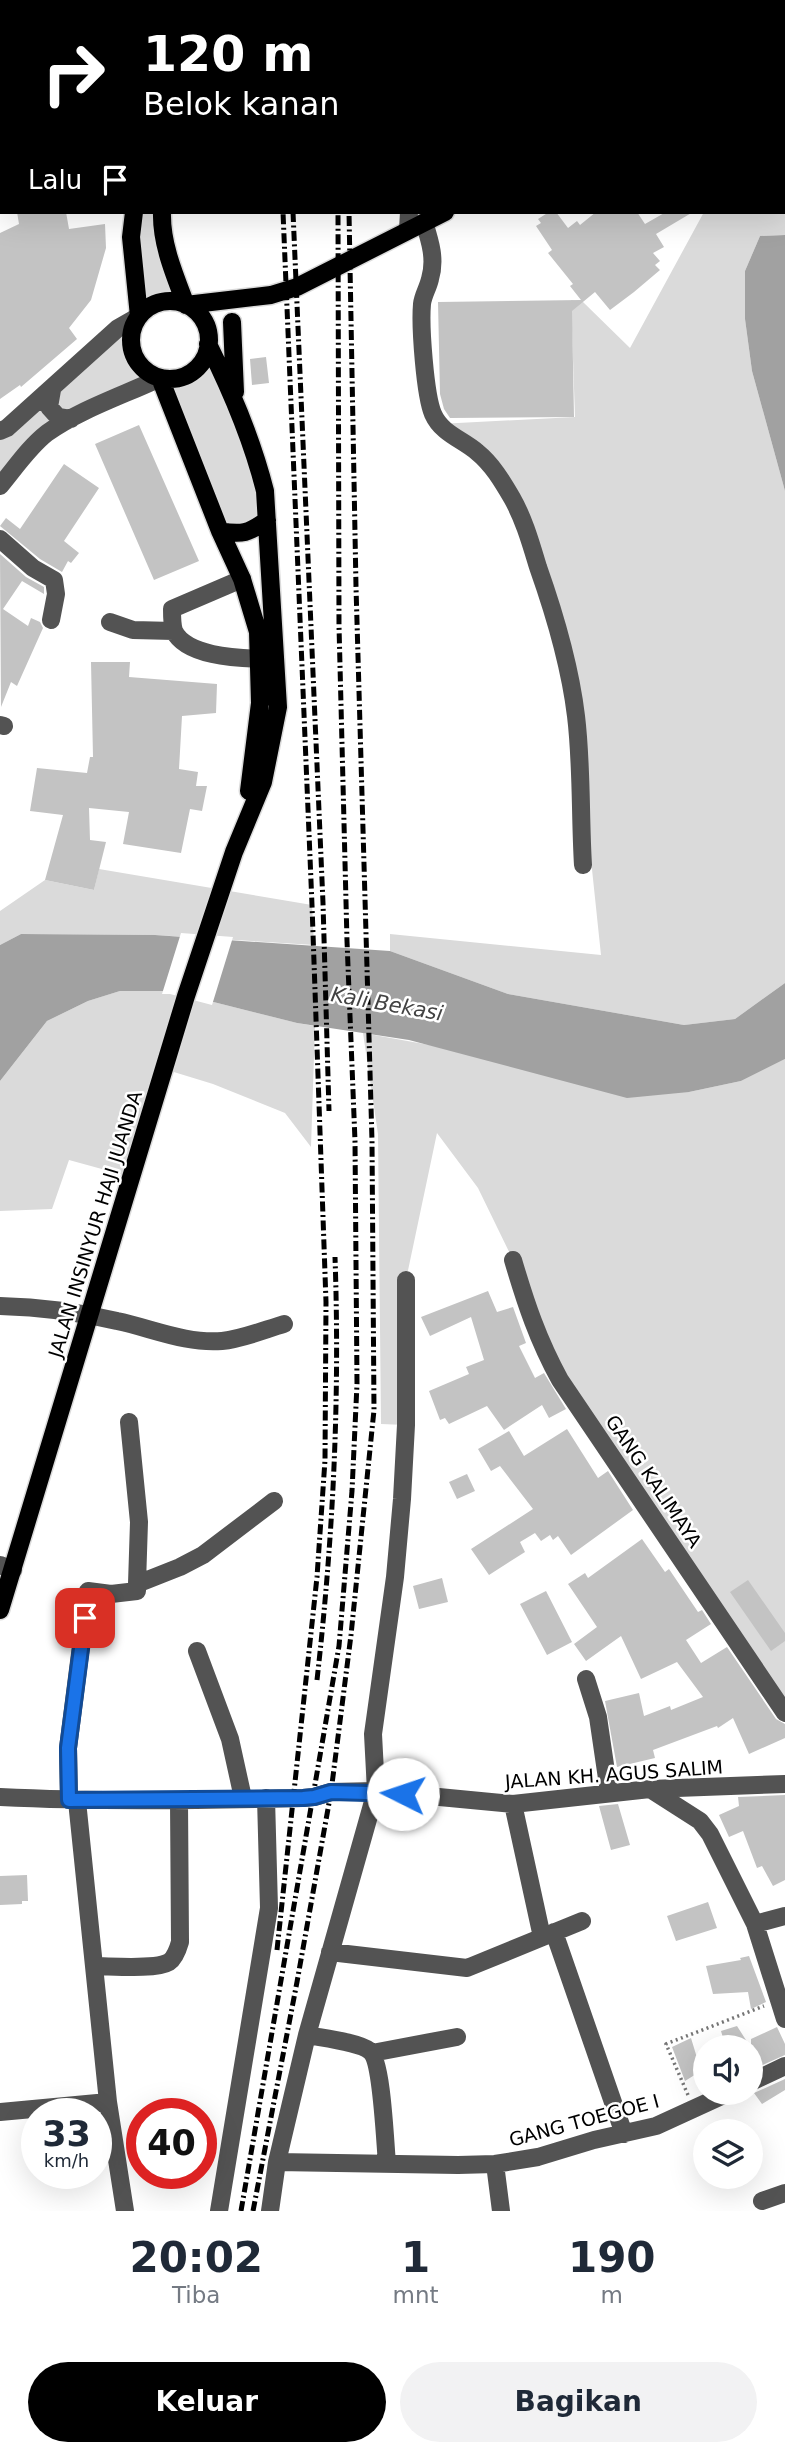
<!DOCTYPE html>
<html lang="id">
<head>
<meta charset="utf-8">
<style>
  body { margin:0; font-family:"DejaVu Sans",sans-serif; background:#f2f2f3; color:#1f2937; height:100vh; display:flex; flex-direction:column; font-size:26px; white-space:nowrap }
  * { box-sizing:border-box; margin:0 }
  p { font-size:23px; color:#747a83 }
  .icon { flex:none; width:38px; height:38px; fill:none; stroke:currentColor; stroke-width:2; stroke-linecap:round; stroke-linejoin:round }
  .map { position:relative; height:2211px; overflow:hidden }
  .panel { display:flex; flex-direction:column; background:#fff; flex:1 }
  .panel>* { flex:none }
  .guide { position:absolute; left:0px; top:0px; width:786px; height:214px; box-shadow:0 7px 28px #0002; background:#000; color:#fff; overflow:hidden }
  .fabs { position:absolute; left:693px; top:2035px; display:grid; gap:14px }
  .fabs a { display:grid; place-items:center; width:70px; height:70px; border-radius:50%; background:#fff; box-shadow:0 7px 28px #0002; font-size:35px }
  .speed { position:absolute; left:21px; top:2098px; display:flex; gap:14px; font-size:35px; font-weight:700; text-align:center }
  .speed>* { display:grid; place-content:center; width:91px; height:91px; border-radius:50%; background:#fff; box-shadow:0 7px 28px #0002; line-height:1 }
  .speed small { font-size:18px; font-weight:400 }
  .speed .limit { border:10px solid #d22; background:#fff; color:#111 }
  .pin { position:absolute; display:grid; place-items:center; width:60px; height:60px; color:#fff; margin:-30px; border-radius:14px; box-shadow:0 4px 10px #0006 }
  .me { position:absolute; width:77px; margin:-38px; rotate:274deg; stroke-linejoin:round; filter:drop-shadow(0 0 5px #0008) }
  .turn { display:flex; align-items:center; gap:24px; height:147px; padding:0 28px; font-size:32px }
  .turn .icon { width:91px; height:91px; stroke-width:2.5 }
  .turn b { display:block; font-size:49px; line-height:60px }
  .then { display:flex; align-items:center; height:66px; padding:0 28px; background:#0003; gap:14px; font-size:26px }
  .eta { display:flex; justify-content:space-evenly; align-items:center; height:119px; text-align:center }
  .eta b { font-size:42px; font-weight:700; line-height:49px }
  .cta { display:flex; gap:14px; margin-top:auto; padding:14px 28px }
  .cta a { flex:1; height:80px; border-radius:42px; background:#000; color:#fff; font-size:28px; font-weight:700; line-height:80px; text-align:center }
  .cta a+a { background:#f2f2f3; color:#1f2937 }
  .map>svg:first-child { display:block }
  .green { fill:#dadada }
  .water { fill:#a1a1a1 }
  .pier { fill:#fff }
  .building { fill:#c3c3c3 }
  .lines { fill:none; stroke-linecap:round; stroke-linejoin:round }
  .major-casing { stroke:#dbdbdb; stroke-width:21 }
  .path { stroke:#757575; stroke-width:3.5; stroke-dasharray:2 3.5; stroke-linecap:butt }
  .minor { stroke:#535353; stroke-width:18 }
  .major { stroke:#000; stroke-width:18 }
  .rail { stroke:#000; stroke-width:5; stroke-dasharray:10 3.5 2 3.5; stroke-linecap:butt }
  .route-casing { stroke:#114b97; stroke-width:18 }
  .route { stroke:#1a73e8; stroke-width:12 }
  .labels { text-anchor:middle; stroke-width:5; stroke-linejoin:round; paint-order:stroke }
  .street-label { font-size:19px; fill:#000; stroke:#fff }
  .water-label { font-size:21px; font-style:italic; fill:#424242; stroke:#fff }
</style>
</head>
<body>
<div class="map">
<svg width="785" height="2211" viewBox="0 0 785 2211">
  <rect width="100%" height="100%" fill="#fff"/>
  <path class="green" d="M785,161V235L760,236L745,271V319L752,371L785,491V983L735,1019L684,1025L508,994L390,951V934L601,955L576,717L514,501L439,424L575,417L571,300L583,302L630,348L704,212H784Z
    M134,212H162L179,303C166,300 154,303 144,312C101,352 177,415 207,353L235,398L267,520L220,531L160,378L71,419L0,486V431L139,316Z
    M99,869L312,905L314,945L155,935L21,934L0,945V911L45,880L94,890Z
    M120,991H170L297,1023L315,1026L311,1147L285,1113L213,1084L164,1069L131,1177L69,1160L52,1209L0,1211V1081L47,1021L88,1001Z
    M363,1033L689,1092L741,1081L785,1059V1713L560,1380L513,1260L478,1188L437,1133L406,1280V1425L381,1424L378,1134Z"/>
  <path class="water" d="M785,235V491L752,371L745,319V271L760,236Z
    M21,934L155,935L390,951L508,994L684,1025L735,1019L785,983V1059L741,1081L689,1092L627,1098L409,1040L297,1023L170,991H120L88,1001L47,1021L0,1081V945Z"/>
  <path class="pier" d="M181,933L233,937L212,1005L170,994H162Z"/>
  <path class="building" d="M17,212H66L69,229L105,224L106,248L91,300L69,328L77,339L21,387L20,385L0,399V233L19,224Z
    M549,212H556L568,228L577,221L580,225L596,212H637L645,224L666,212H693L656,234L664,247L653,253L660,261L655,265L660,270L634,292L610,310L595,292L572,311L574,417L450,418L444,409L440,394L438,302L581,300L570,286L573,284L548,253L552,250L536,226L541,223L538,219Z
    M266,357L269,383L252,385L250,359Z
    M139,425L199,561L154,580L95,444Z
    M64,464L99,488L64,541L79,553L71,563L68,561L62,572L40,559L0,526L6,518L20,529Z
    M0,554L26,577L44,587V594L22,581L3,609L28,626L31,618L40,622L43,628L17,686L11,682L1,707Z
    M91,662H130L129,677L217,684L216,713L182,716L179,769L198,772L196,786H207L202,811L190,809L181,853L123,844L129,812L89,808L90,840L106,842L94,890L45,880L63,815L30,811L37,768L87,773L90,757H93Z
    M488,1291L497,1312L513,1307L526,1343L519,1346L535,1378L544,1373L566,1409L549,1418L542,1405L504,1430L487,1406L449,1424L445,1418L440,1420L429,1391L469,1374L466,1367L484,1360L471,1317L430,1336L421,1317Z
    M567,1429L598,1478L608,1471L633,1510L571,1555L558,1536L553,1540L550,1535L541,1541L535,1533L520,1542L525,1552L489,1575L471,1549L533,1509L500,1466L491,1471L478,1449L509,1431L524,1456Z
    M467,1474L475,1491L457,1499L449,1482Z
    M642,1539L665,1572L669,1569L698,1612L702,1610L711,1624L686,1640L701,1663L727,1647L776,1719L785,1724V1738L749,1754L733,1718L718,1728L717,1726L653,1750L655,1758L617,1767L605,1701L639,1693L644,1716L670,1706L671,1710L703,1697L677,1662L641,1679L621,1636L586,1661L574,1644L597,1627L568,1584L585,1573L588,1578Z
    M442,1578L448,1602L419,1609L413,1586Z
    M748,1580L785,1633V1641L771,1651L730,1592Z
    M546,1591L572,1642L547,1655L520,1604Z
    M785,1795V1880L773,1886L762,1866L757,1868L743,1831L729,1837L719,1815L739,1806L738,1797Z
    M618,1804L630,1845L611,1850L599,1806Z
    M27,1875L28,1901H22V1904L0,1905V1876Z
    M708,1902L717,1928L676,1941L667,1916Z
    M749,1956L766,2002L751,2009L748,1992L713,1994L706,1966L741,1960L740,1958Z
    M737,2026L751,2048H726L721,2031Z
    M777,2027L785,2044V2055L751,2070V2039Z
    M691,2038L701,2071L685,2081L672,2047Z
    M785,2079V2090L762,2104L754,2093Z"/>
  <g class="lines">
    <g class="major-casing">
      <path id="major" d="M167,2V0
        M784,42H785
        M134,212L131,237L139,316
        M162,212C161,244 175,276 186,305L271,295L297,287L445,212
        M131 340a39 39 0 1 1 78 0a39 39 0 1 1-78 0Z
        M232,322L235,392
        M160,378L220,531L242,579L258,632L260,703L249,791
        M220,531C242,535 249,533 267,520
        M0,1610L186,996L234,852L263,782L278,707L265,491C252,439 232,392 208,344"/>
    </g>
    <path class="path" d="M688,2095L666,2044L764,2006"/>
    <path class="minor" d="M518,0L519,2
      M0,77L2,76
      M424,222C430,241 436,259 430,279C428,288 423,295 422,304C420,326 425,395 433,414C442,434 462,439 477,452C492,464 502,481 512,498C524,519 531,544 538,567C555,615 570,666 576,716C582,765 580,816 583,865
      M408,230L409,212
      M52,390L49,407L58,417L71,419
      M0,431L7,428L118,328L139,316
      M0,486C15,468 29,447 47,433C79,410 124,395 160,378
      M0,539L33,568L54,580L56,594L51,620
      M242,579L172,609C172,615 172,625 174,631C186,656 236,658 260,659
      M110,622L133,630L174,631
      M0,725L4,726
      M513,1260C526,1304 538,1340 560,1380L785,1713
      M0,1306C39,1307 79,1312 117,1321C151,1328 186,1344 222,1341C242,1339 264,1330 284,1324
      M129,1422L139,1522L137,1584
      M0,1565L13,1570
      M197,1651L230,1739L243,1798
      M586,1679L598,1717L609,1792
      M650,1789L700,1821L710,1834L755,1924L785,2019
      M0,1797C101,1802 202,1800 303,1798L314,1797L331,1792L376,1791L513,1804L650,1789L785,1784
      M69,1800L68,1748L88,1591L111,1594L137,1591V1584L180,1567L203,1555L274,1501
      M77,1801L108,2102L125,2211
      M513,1804L542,1937
      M755,1924L785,1916
      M554,1932L624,2134
      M330,1952L467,1968L582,1921
      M94,1966C111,1966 156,1970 169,1962C175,1958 178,1949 180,1942L179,1801
      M307,2035C322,2038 359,2042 370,2051C382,2061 385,2143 387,2163
      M372,2053L457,2037
      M751,2082L785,2066
      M0,2112L108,2102
      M277,2162L458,2165L495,2164L538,2157L594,2140L656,2126L728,2093
      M495,2164L501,2211
      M762,2201L785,2193
      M219,2211L269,1908L266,1798
      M270,2211L277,2162L307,2035L376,1791L373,1734L395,1577L402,1499L406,1425V1280"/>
    <use href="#major" class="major"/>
    <path class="rail" d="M274,0V2
      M285,0L286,2
      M334,0V2
      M293,212L323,903L329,1111
      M317,1680C333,1538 340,1401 335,1257
      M277,1950L317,1577L325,1460L326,1302L312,905L283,212
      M241,2211L339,1646L352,1491L357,1384L355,1141L347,941L339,626L338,212
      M253,2211L297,1982L331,1792L351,1635L374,1410L372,1141L356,587L349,212"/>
  </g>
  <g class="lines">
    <g class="route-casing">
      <path id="route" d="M85,1618L68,1748L69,1800L303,1798L314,1797L331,1792L403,1794"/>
    </g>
    <use href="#route" class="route"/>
  </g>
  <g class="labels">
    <g class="street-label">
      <text transform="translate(95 1224) rotate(-73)" y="7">JALAN INSINYUR HAJI JUANDA</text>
      <text transform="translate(654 1481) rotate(56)" y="7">GANG KALIMAYA</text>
      <text transform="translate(614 1774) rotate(-4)" y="7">JALAN KH. AGUS SALIM</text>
      <text transform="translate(584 2120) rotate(-15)" y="7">GANG TOEGOE I</text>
    </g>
    <g class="water-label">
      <text transform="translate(387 1004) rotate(10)" y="7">Kali Bekasi</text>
    </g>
  </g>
</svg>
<div class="fabs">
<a><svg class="icon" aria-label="sound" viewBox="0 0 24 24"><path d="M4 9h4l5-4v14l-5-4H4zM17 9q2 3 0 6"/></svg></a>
<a><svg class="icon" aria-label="layers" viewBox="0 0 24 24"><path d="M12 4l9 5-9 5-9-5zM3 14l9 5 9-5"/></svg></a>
</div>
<div class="speed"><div>33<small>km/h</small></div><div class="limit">40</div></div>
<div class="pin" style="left:85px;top:1618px;background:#d93025"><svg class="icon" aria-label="arrive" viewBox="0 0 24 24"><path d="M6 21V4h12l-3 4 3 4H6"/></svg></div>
<svg class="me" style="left:403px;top:1794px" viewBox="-20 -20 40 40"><circle r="19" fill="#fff"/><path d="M0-13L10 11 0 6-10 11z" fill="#1a73e8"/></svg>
<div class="guide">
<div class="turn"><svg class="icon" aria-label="right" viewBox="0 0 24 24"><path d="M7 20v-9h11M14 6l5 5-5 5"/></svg><div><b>120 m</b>Belok kanan</div></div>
<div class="then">Lalu<svg class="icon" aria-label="arrive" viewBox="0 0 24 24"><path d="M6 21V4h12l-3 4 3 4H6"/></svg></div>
</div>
</div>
<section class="panel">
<div class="eta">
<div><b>20:02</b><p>Tiba</p></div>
<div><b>1</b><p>mnt</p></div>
<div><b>190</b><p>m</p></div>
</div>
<div class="cta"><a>Keluar</a><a>Bagikan</a></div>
</section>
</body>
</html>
